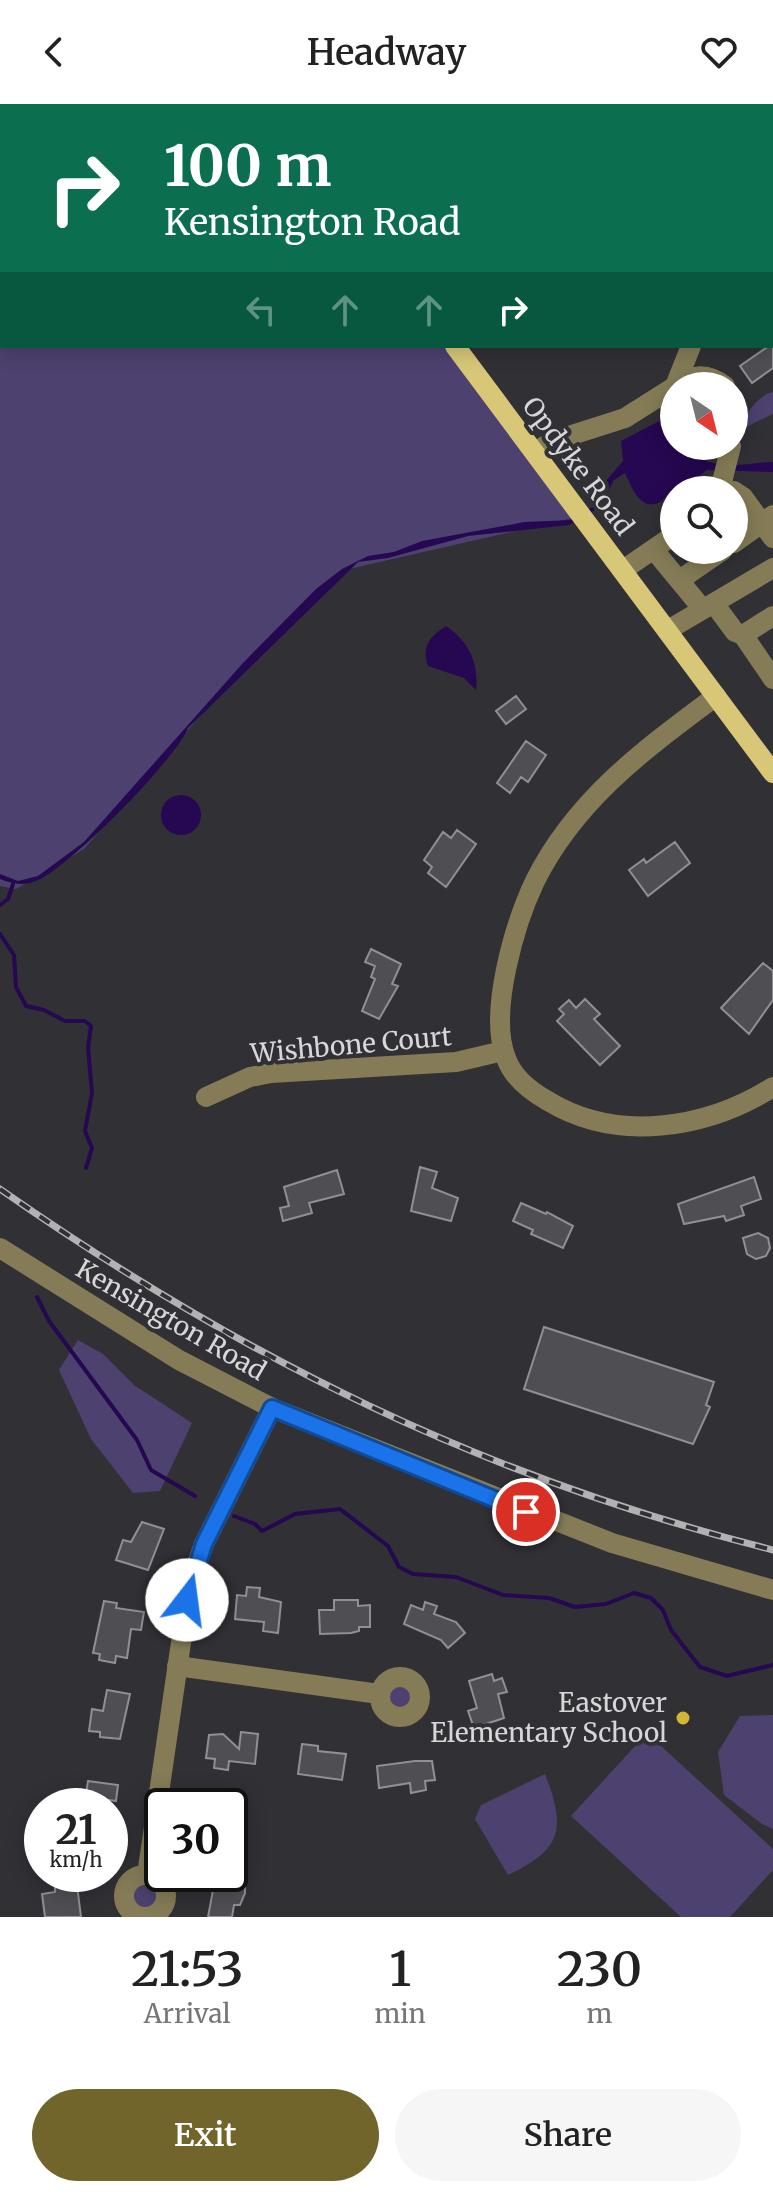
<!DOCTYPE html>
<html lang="en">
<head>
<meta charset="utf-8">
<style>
  body { margin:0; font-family:Merriweather,serif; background:#f6f6f6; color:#222; height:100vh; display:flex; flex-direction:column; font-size:30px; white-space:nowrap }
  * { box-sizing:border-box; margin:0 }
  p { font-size:26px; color:#767676 }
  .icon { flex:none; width:44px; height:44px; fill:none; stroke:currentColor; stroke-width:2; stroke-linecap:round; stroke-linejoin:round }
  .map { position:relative; height:1813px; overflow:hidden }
  .sheet { display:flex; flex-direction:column; background:#fff; flex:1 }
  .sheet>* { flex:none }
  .hud { position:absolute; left:0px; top:0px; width:774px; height:244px; box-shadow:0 4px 20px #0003; background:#0b6e4f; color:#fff; overflow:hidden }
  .needle { width:52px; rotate:145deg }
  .fabs { position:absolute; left:660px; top:268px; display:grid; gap:16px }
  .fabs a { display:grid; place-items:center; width:88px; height:88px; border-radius:50%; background:#fff; box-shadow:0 4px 20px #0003; font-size:40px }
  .speed { position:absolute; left:24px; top:1684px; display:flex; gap:16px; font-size:40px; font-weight:700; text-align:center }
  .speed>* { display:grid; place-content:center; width:104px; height:104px; border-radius:50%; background:#fff; box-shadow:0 4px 20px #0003; line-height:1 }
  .speed small { font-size:20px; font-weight:400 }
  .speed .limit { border:4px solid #111; border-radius:12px; background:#fff; color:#111 }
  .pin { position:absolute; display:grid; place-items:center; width:68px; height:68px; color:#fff; margin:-34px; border:4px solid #fff; border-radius:50%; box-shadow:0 2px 8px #0007 }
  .me { position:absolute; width:88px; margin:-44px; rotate:15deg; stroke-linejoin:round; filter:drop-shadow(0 0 6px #0008) }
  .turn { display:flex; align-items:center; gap:28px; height:168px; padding:0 32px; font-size:36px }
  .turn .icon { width:104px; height:104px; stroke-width:2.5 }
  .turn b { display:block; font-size:56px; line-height:68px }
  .lanes { display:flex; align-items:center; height:76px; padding:0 32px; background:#0003; justify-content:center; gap:40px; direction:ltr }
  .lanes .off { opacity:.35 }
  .eta { display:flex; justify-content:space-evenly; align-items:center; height:136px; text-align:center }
  .eta b { font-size:48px; font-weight:600; line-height:56px }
  .primary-button { display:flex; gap:16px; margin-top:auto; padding:16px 32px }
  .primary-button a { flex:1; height:92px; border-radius:48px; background:#71652b; color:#fff; font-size:32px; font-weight:600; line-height:92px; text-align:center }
  .primary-button a+a { background:#f6f6f6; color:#222 }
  header { display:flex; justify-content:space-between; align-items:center; height:104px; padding:0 32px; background:#fff; font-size:36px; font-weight:600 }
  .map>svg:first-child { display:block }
  .green { fill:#4d416f }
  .water { fill:#260751 }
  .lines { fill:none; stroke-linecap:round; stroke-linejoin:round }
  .stream { stroke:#260751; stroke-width:4 }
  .building { fill:#4f4e53; stroke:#908f95; stroke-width:2 }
  .minor { stroke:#857c57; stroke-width:20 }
  .major { stroke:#d9c778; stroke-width:20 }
  .rail-casing { stroke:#b2b1b4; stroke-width:7 }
  .rail { stroke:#313035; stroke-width:4; stroke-dasharray:12; stroke-linecap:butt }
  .route-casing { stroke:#114b97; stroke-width:20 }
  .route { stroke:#1a73e8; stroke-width:14 }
  .poi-dot { fill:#d2b736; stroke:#313035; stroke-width:3 }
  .labels { text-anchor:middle; stroke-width:8; stroke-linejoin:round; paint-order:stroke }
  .street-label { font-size:26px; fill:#d7d6d9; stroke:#313035 }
  .poi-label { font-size:26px; fill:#d7d6d9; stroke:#313035; text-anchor:end }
</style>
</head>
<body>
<header><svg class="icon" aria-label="back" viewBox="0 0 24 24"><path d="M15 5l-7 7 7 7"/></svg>Headway<svg class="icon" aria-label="heart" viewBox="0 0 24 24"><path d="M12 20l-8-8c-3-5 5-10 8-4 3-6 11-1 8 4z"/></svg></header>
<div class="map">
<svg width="773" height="1813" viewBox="0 0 773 1813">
  <rect width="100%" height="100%" fill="#313035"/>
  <path class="green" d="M0,0L262,2H2V242H443L573,414L349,465L207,604L84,745L16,785L0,782Z
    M773,288V310L740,326C743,312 759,290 773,288Z
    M78,1236L103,1250L134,1281L192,1319L160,1387L133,1389L91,1335L59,1266Z
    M387 1593a13 13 0 1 1 26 0a13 13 0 1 1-26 0Z
    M773,1611V1725L762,1720L724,1691L718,1648L740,1612Z
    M647,1629L773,1745V1766L730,1813H681L571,1712Z
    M545,1670C566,1724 563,1745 508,1771L475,1715L481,1701Z
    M132 1792a13 13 0 1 1 26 0a13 13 0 1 1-26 0Z"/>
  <path class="water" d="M673,310L674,342H699L701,354C722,367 751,358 773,358V368L707,366C696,375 686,380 674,386C671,388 665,395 660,398C640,409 631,381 625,369L614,376L600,403L569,421L468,432L388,454L358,458L188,624C176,655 68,765 36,777C24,782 12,780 0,775V770L18,777L38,772L84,738L243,559L316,485L342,465L368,452L394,448L422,437L525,418L572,416L596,401L605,378L623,357L621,337Z
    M446,522C468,537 479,558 476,586L464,574L428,562C421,543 430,532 446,522Z
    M161 711a20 20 0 1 1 40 0a20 20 0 1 1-40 0Z"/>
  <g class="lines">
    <path class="stream" d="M0,801L8,795L13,780
      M0,830L14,851L16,883L26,902L44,906L65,917H85L91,922L88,944L92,989L85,1027L92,1044L86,1064
      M37,1193L49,1217L137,1336L151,1366L195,1392
      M234,1412L255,1420L262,1427L295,1410L340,1405L388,1442L399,1463L413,1470L456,1473L503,1491L549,1494L575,1503L606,1500L634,1489L651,1494L663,1506L671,1526L700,1563L727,1572L773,1561"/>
  </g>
  <path class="building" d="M773,239V264L752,279L740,262Z
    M516,592L526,605L506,620L496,607Z
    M526,637L546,651L528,678L521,673L510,689L497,679Z
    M457,726L476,740L446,783L428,769L432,763L424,756L443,728L451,734Z
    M675,738L690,759L648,792L629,766L644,755L646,759Z
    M371,845L401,860L392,880L398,882L379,915L362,907L375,875L371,873L375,862L365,858Z
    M763,859L773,867V896L749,930L721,904Z
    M585,895L600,910L594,915L620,942L600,961L557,917L564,910L559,905L569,896L576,904Z
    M420,1063L437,1068L432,1084L458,1094L451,1117L411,1107Z
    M337,1066L344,1090L309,1099L312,1109L283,1117L280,1104L289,1102L284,1083Z
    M754,1073L761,1095L741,1102L744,1111L726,1117L724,1112L684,1120L678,1100Z
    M521,1099L546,1110L547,1108L573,1122L563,1144L531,1130L533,1126L513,1117Z
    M758,1129L768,1134L770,1144L766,1152L756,1155L747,1150L743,1134Z
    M544,1223L714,1278L706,1301L710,1303L693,1340L524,1285Z
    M142,1418L164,1425L148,1466L116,1456L123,1436L131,1438Z
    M247,1483L260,1484L259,1493L281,1498L278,1529L263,1527L264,1518L235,1515L237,1491L246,1492Z
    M334,1496H358V1502L370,1501V1523H359V1527L351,1529L320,1530L319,1506H334Z
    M104,1497L117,1499L116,1504L144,1508L141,1526L131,1525L127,1554L116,1552L115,1559L99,1556L100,1550L93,1549Z
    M425,1498L437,1502L434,1510L456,1518L465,1529L448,1544L441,1536L404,1520L411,1501L423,1506Z
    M492,1570L494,1577L502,1574L507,1588L498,1590L504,1614L474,1624L468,1607L477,1604L469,1577Z
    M107,1586L130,1590L120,1635L100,1633V1628L89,1627L92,1605L103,1607Z
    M241,1628L258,1630L255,1660L229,1657L228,1666L214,1664L215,1655L206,1654L209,1631L223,1630L239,1645Z
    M302,1640L318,1642V1647L346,1650L342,1676L298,1670Z
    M415,1657H432L435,1676L425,1677L426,1686L411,1689L410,1679L379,1684L377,1662Z
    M88,1677L118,1681L116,1697L109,1696L108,1702H84Z
    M216,1770L245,1772V1789L240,1801H234L232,1813H208Z
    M77,1781L81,1813H45L42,1790L55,1788V1783Z"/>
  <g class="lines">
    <path class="minor" d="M757,2L758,0
      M772,34H773
      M772,60L773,61
      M772,200H773
      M675,282C693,270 707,268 725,282
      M675,282L691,242
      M734,295V324
      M535,349L550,338L625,314L674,283
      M720,386L731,342
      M734,387L743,393L773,434
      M734,439L773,411
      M654,446L701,503
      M623,466L674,431
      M681,475L723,446
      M715,501L735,528L743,531L773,575
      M668,526L773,464
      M743,531L773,512
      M716,592C645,645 576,695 535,777C515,819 488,909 506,954C513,974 530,987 548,997C617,1039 706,1025 773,983
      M206,993L250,973L271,969L456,958L503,947
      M0,1144L179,1256L272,1304L612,1439L773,1486
      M177,1562L379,1590
      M380 1593a20 20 0 1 1 40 0a20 20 0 1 1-40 0Z
      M147,1771L189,1484L204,1440L272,1304
      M124 1792a21 21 0 1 1 42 0a21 21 0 1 1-42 0Z"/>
    <path class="major" d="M273,0L274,2
      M455,242L773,669"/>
    <g class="rail-casing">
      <path id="rail" d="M0,1085C244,1255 483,1373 773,1446"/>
    </g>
    <use href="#rail" class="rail"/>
  </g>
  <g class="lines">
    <g class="route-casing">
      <path id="route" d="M187,1496L204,1440L272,1304L526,1408"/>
    </g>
    <use href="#route" class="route"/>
  </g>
  <circle class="poi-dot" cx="683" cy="1614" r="8"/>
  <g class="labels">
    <g class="street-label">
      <text transform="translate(578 362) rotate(53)" y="9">Opdyke Road</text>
      <text transform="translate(351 941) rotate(-5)" y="9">Wishbone Court</text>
      <text transform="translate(171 1216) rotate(30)" y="9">Kensington Road</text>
    </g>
    <g class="poi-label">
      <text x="667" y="1608">Eastover<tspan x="667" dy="30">Elementary School</tspan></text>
    </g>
  </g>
</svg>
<div class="fabs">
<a><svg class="needle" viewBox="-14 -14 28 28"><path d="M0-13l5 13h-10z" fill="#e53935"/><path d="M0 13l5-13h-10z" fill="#767676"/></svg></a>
<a><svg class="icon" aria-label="search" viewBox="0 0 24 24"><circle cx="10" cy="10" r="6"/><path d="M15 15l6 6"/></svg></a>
</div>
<div class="speed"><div>21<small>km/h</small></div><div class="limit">30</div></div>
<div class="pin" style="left:526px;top:1408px;background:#d93025"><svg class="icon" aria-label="arrive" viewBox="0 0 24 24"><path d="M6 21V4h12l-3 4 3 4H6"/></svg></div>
<svg class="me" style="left:187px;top:1496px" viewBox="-20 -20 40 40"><circle r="19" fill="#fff"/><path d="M0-13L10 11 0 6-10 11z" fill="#1a73e8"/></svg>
<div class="hud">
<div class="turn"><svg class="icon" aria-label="right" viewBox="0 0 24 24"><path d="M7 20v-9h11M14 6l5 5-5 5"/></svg><div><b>100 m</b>Kensington Road</div></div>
<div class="lanes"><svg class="icon off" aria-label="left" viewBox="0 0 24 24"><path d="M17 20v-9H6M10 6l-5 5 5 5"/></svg><svg class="icon off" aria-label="ahead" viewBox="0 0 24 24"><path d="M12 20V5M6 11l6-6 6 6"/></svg><svg class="icon off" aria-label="ahead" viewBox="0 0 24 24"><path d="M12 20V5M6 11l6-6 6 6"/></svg><svg class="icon" aria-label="right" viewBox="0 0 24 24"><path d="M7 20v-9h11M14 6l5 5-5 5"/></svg></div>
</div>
</div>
<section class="sheet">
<div class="eta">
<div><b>21:53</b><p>Arrival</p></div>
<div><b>1</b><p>min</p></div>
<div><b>230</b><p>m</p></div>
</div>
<div class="primary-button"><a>Exit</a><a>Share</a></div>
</section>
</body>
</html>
